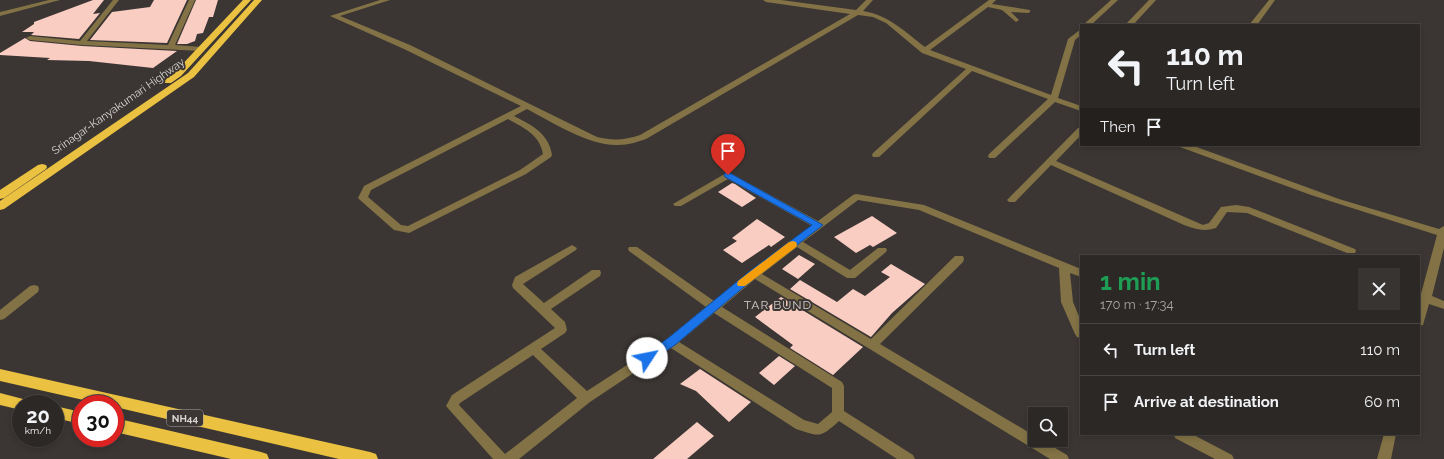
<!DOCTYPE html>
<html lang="en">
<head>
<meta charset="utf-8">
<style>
  body { margin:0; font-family:Raleway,sans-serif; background:#383432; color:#f1f3f6; height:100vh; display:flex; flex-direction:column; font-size:15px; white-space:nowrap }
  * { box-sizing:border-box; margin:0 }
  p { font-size:13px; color:#a6a6a7 }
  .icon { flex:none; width:22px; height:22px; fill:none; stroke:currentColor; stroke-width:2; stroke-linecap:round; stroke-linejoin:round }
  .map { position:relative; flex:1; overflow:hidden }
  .sheet { position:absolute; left:1080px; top:255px; width:340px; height:180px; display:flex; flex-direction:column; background:#2c2826; border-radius:0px; box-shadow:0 2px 6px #0003,0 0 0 1px #484443 }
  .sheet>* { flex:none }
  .guide { position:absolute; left:1080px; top:24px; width:340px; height:122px; border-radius:0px; box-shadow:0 2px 6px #0003,0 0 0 1px #484443; background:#2c2826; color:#f1f3f6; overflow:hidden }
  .fabs { position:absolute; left:1028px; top:407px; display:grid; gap:8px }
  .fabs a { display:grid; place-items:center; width:40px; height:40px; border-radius:0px; background:#2c2826; box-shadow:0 2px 6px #0003,0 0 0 1px #484443; font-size:20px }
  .speed { position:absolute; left:12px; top:395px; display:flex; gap:8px; font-size:20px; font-weight:700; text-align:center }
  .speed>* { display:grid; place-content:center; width:52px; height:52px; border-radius:50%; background:#2c2826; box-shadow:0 2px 6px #0003,0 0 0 1px #484443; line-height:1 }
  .speed small { font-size:10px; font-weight:400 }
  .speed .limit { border:6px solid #d22; background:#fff; color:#111 }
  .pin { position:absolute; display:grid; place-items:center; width:34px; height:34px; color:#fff; margin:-41px -17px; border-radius:50% 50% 50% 0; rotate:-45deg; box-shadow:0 0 4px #0007 }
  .pin .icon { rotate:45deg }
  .me { position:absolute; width:44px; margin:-22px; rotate:56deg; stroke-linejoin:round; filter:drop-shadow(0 0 3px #0008) }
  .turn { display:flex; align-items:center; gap:14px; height:84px; padding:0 20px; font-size:18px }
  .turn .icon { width:52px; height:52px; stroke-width:2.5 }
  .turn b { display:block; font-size:28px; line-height:34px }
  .then { display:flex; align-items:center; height:38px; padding:0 20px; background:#0003; gap:8px; font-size:15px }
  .round { display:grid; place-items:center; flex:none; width:42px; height:42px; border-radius:0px; background:#383432 }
  .overview { display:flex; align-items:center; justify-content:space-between; height:68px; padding:0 20px }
  h1 { font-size:24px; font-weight:700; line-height:30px; color:#1e9e55 }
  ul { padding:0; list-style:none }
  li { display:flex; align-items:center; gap:12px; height:52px; padding:0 20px; border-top:1px solid #484443 }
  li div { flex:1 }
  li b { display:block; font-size:15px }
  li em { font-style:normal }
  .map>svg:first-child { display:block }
  .building { fill:#facdc3 }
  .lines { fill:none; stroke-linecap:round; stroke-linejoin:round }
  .minor { fill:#827245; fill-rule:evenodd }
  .highway { fill:#eac141; fill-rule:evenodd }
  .route { fill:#1a73e8; stroke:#114b97 }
  .slow { fill:#f59e0b }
  .labels { text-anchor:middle; stroke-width:4; stroke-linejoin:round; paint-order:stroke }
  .shield { fill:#3b3633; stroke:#aba7a5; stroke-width:1 }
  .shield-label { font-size:10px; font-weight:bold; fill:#dbd8d6 }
  .street-label { font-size:11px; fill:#dbd8d6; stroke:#3b3633 }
  .neighbourhood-label { font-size:12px; letter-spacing:1px; fill:#d3cdca; stroke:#3b3633 }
</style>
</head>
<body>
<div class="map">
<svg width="1444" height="459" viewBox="0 0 1444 459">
  <rect width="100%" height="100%" fill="#3b3633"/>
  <path class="building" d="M93,0H104L93,14L100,13L79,39L31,35L34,32H22L34,24V22Z
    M154,0H187L167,43L90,40L112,12L150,7Z
    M196,0H218L213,17H209L203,33L197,34L195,41L187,44H177Z
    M25,38L30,41L82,46L177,51L153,68L89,61L47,60L50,58L0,55V53Z
    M732,183L735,184L756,198L742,207L718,192Z
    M872,216L897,233L873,247L870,245L856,253L834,237Z
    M757,219L785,237L771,247L769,245L742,263L723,250L737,241L732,238Z
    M799,255L815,264L798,279L782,269Z
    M891,264L925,284L892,313L871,337L790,289L800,280L837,302L853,289L865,296L890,277L881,272Z
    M781,297L863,347L833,375L790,348L793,345L755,317Z
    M779,356L795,366L774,385L759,373Z
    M700,369L751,402L729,422L696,391L680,384Z
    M697,422L714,436L687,459H653Z"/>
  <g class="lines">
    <path class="minor" d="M49,0H60L0,16V12Z
      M113,0H119L87,41L168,45L189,0H195L175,45L201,47L205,49L201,51L82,45L30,40L26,38L30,36L80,41Z
      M380,0H390L340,16L410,45L597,137C613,141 625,140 640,135L850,14L766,2L763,0H781L856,10L866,0H873L863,11C889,15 905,32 925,47L989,0H996L992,4L1030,10V12L1028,13L1011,12L1019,20L1016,22L1002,10L988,7L930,50L1051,95L1068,39L1081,29V35L1075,40L1058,98L1081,106V111L1055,102L995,158H989L988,156L989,154L1048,99L972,71L879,157H873L872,155L873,153L966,69L922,53L886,23L873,17L858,15L646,139C637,142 628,145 619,145C591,147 552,122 527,109L514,116C532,125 549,134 552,155L551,157L526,174L409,233L394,230L360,200L358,198L364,186L521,106L404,49L330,16ZM508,119C524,128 540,135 543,154L520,170L408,226L401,225L368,197L371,190Z
      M1111,0H1118L1091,25H1083Z
      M1149,0H1156L1133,25H1125Z
      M1269,0H1275L1257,25H1249Z
      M1081,127V135L1056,161L1203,225L1209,223L1221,207L1236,205L1249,207L1355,249L1356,251L1355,253H1347L1247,213L1227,212L1216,228C1203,232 1196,229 1184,225L1051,165L1015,202H1009L1007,200L1009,198L1078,128Z
      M1179,145H1191L1339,199L1439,229L1444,226V248L1432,296L1444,301V309L1429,304L1423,325L1419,326V301L1437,235L1311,195L1180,147Z
      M728,172L818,221L853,195L856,194L924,205L1081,269V277L1070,273L1073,302L1081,321V338L1077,337L1075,334L1061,302L1059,268L919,210L858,200L803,242L850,270L878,248H886L887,250L886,252L855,278H847L797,247L762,274L871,339L955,256H963L964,259L963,262L880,344L1035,436V440H1042L1067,455L1069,459H1050L755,279L722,307L842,382L844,386V411L913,455L915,459H897L839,421C820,438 821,437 796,429L671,348L590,402L519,459H493L446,406L452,395L555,328L513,288L512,285L515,277L572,245L577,248L576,250L523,284L544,303L592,270H600L601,273L600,276L551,309L565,322L567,330L565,333L541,349L587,391L667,339L706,307L629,251L628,249L629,247H637L714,301L812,226L728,179L681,206H675L673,204ZM714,313L832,388V412L818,424L804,420L679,342ZM533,355L577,398L505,454L459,405L460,403Z
      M34,285L38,286L39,289L38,292L4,319L0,320V310L30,286Z
      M1174,434H1192L1232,455L1234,459H1215L1175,438Z
      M1384,434H1396L1391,459H1377Z"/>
    <path class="highway" d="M243,0H251L181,76L171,83H165L163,81L175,72Z
      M254,0H262L194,77L4,209L0,210V201L188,73Z
      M42,164L46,165L47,167L46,169L4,198L0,199V190L38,165Z
      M0,369L370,452L376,454L378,459H339L115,407V404H101L0,381Z
      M0,393L27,400L30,404H21V410L0,405Z
      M55,406L81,412V424L55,418Z
      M115,418L261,452L267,454L269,459H231L115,432Z"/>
  </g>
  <path class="route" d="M728,172L823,225L757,276L675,345L651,361L647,362L643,361L641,358L643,355L667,339L750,271L812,225L725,177L724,175L725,173Z"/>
  <path class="slow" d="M793,241L796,242L797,245L796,247L745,286H738L737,284L738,281L789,242Z"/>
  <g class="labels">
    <rect class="shield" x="167" y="410" width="36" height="16" rx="3"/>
    <g class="shield-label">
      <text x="185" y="422">NH44</text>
    </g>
    <g class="street-label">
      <text transform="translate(118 106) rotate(-35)" y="4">Srinagar-Kanyakumari Highway</text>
    </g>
    <g class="neighbourhood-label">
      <text x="778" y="309">TAR BUND</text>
    </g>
  </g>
</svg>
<div class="fabs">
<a><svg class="icon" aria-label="search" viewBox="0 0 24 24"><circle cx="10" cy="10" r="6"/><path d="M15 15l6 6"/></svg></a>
</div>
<div class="speed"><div>20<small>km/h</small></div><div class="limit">30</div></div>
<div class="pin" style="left:728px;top:175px;background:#d93025"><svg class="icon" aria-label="arrive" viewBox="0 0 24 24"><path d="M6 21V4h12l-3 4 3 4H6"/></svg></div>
<svg class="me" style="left:647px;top:358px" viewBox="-20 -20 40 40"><circle r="19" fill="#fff"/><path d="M0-13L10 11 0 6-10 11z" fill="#1a73e8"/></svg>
<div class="guide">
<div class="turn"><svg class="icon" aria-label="left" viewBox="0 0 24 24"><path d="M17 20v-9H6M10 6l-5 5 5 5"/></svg><div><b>110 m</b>Turn left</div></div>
<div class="then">Then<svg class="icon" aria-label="arrive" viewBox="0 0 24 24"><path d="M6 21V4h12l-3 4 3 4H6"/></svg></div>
</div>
<section class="sheet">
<div class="overview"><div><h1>1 min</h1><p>170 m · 17:34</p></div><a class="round"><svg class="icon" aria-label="close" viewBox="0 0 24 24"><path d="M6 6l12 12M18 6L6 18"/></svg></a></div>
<ul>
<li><svg class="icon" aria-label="left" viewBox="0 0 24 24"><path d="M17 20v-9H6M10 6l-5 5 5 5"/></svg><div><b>Turn left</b></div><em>110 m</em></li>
<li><svg class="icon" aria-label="arrive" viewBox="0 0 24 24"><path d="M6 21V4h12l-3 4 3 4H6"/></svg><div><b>Arrive at destination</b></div><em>60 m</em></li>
</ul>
</section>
</div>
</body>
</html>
